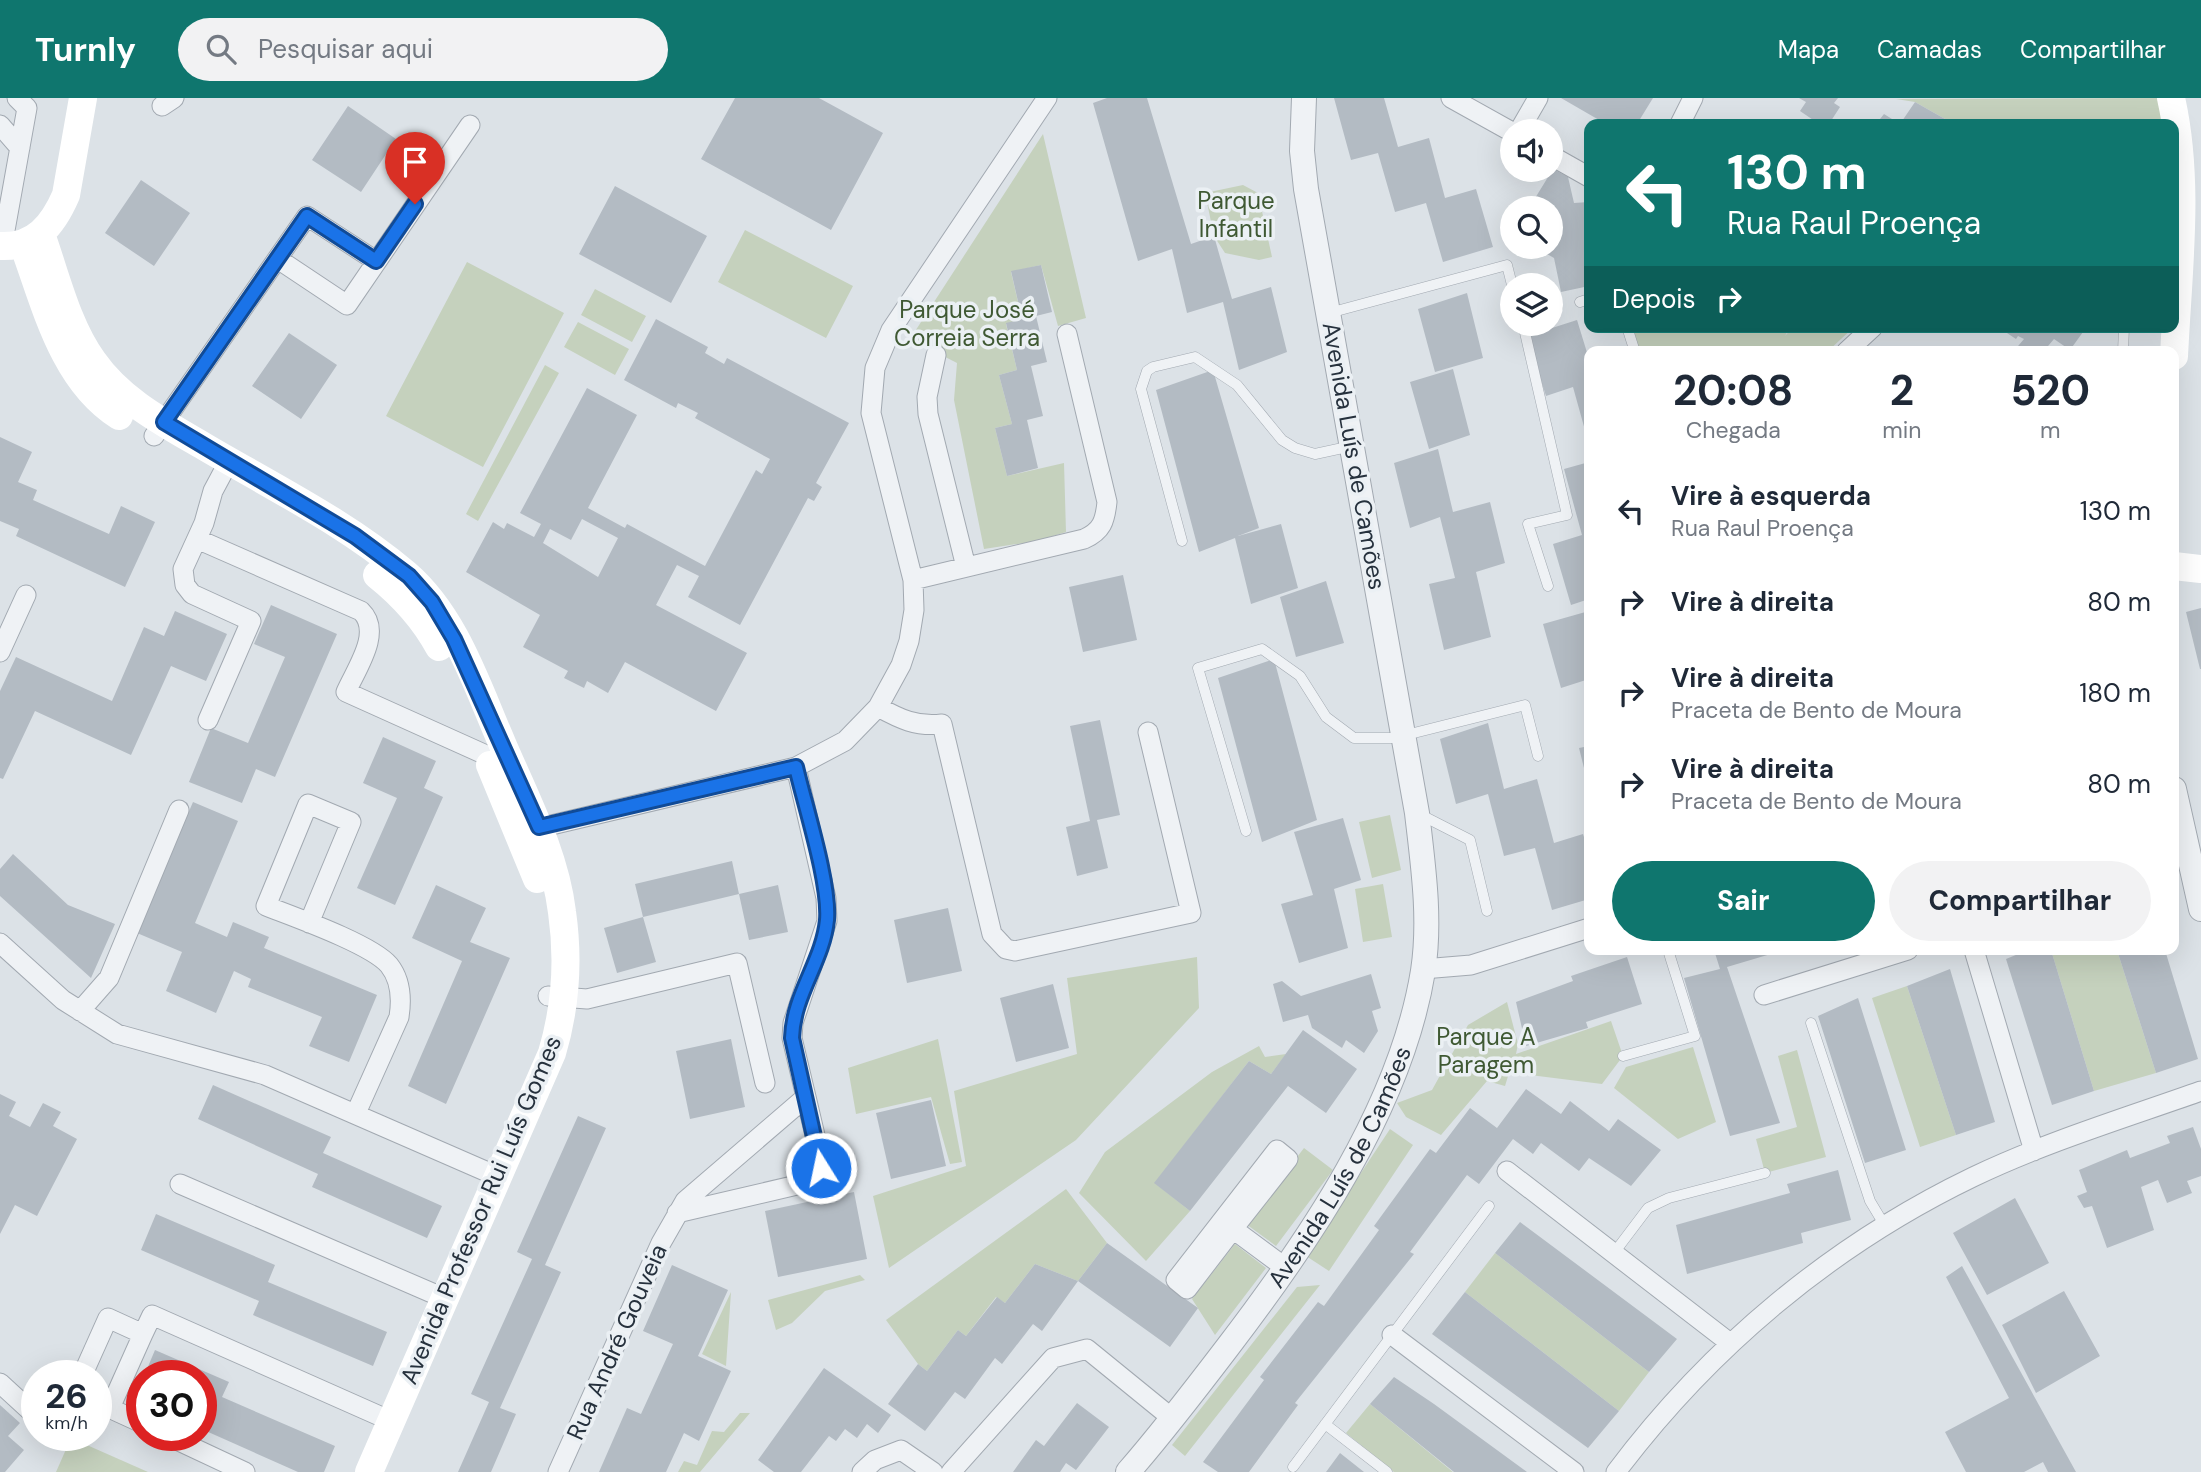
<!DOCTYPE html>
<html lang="pt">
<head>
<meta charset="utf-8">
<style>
  body { margin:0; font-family:"DM Sans",sans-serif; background:#f2f2f3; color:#1f2937; height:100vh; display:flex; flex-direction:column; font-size:26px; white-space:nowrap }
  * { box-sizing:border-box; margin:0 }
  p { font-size:23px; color:#747a83 }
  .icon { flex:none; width:38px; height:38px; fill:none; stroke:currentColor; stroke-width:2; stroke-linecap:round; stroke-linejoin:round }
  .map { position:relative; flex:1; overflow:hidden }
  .panel { position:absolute; left:1584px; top:248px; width:595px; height:609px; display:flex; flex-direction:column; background:#fff; border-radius:14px; box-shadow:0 7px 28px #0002 }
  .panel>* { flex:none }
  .top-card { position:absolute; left:1584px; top:21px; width:595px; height:214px; border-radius:14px; box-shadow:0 7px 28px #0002; background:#0f766e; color:#fff; overflow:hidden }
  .buttons { position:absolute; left:1500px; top:21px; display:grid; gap:14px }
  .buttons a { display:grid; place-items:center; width:63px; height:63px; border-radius:50%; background:#fff; box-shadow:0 7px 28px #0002; font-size:35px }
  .speed { position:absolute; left:21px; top:1262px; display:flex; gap:14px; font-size:35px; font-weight:700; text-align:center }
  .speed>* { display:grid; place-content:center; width:91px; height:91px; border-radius:50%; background:#fff; box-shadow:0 7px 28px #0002; line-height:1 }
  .speed small { font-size:18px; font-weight:400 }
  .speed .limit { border:10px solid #d22; background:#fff; color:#111 }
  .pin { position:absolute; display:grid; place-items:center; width:60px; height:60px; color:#fff; margin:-72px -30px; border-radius:50% 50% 50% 0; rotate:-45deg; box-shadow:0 0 7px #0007 }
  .pin .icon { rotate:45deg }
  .me { position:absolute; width:77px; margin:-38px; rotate:350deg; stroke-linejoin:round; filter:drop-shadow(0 0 5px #0008) }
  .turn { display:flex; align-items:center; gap:24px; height:147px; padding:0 28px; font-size:32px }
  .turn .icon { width:91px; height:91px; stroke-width:2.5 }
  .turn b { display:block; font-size:49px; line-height:60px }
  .then { display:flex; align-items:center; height:66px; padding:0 28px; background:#0003; gap:14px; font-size:26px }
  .eta { display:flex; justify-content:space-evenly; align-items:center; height:119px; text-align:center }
  .eta b { font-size:42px; font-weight:700; line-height:49px }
  .action { display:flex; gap:14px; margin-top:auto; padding:14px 28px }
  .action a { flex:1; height:80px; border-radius:42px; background:#0f766e; color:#fff; font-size:28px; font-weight:700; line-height:80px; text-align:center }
  .action a+a { background:#f2f2f3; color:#1f2937 }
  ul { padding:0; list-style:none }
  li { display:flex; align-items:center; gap:21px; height:91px; padding:0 28px }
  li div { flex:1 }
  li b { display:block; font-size:26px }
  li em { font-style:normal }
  header { display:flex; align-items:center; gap:42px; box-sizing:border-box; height:98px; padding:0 35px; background:#0f766e; color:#fff }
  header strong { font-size:33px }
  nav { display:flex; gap:38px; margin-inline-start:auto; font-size:24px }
  .search { width:490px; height:63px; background:#f2f2f3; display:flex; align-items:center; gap:18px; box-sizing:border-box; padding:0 24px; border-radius:38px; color:#747a83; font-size:26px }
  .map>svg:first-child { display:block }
  .green { fill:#c5d1bd }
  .building { fill:#b3bbc3; fill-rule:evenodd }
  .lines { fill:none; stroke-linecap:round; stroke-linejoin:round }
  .service-casing { stroke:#a2a9b1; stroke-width:11 }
  .minor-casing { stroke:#a2a9b1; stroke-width:21 }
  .tertiary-casing { stroke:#a2a9b1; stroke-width:26 }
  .service { stroke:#eff2f5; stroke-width:10 }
  .minor { stroke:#eff2f5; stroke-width:19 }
  .tertiary { stroke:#eff2f5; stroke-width:24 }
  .secondary { stroke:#fff; stroke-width:28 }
  .route-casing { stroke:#114b97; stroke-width:18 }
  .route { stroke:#1a73e8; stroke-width:12 }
  .labels { text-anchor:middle; stroke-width:7; stroke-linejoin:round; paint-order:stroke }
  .park-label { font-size:24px; fill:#3f5933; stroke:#ebf0f4 }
  .street-label { font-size:24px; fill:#26313d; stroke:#ebf0f4 }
</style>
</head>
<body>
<header>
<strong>Turnly</strong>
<div class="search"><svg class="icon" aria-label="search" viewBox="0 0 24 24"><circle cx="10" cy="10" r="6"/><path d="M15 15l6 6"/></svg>Pesquisar aqui</div>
<nav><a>Mapa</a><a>Camadas</a><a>Compartilhar</a></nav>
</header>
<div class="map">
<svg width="2201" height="1374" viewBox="0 0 2201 1374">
  <rect width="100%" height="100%" fill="#dce2e7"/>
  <path class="green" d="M2165,0L2171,26H1954L1915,4L1896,1Z
    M1043,36L1086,220L1058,228L1041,167L1011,174L1022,221L1006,226L1017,272L999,277L1012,326L995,330L1007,378L1064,365L1066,434L1037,443L984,451L954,302L957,265L910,241Z
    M1243,87L1258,95L1272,159L1259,162L1225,155L1214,138L1205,95Z
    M745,132L853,188L826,240L718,184Z
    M467,164L564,215L483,369L386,318Z
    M595,191L646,218L632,244L581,217Z
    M578,224L629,251L615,277L564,249Z
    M1627,229H1790L1785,238L1793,229H1854L1827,254H1635Z
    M545,267L559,275L478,423L466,416Z
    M1390,717L1401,772L1372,780L1359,724Z
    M1383,786L1392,839L1363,844L1355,791Z
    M2051,852H2117L2156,975L2094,993Z
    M1197,859L1199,910L1076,1042L889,1170L873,1098L966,1068L954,993L1077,956L1067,880Z
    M1907,888L1956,1037L1920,1049L1872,900Z
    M1507,904L1518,946L1516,956L1611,923L1623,958L1602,986L1513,975V962L1505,988L1487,983L1441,1037L1406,1019L1397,1005L1432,992L1468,927Z
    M938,941L962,1064L950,1066L931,999L856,1016L848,970Z
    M1259,948L1265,959L1286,956L1271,976L1249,963L1155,1085L1190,1113L1146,1163L1079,1095L1105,1054L1212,974Z
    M1693,949L1716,1024L1678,1041L1614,990L1626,969Z
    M1797,952L1826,1059L1765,1075L1756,1041L1797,1029L1778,958Z
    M1390,1031L1413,1047L1329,1173L1306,1158Z
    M1304,1050L1333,1072L1276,1148L1246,1126Z
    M1066,1091L1107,1145L1078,1183L1035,1166L1005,1205L996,1199L966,1238L958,1232L927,1273L918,1266L886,1222Z
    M1235,1146L1266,1170L1215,1237L1192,1201Z
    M1495,1155L1649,1274L1619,1313L1465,1194Z
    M860,1177L865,1182L825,1193L792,1225L776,1232L768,1202Z
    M1320,1187L1185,1358L1172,1347L1297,1189Z
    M731,1194L726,1268L702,1256Z
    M1370,1306L1453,1374H1394L1346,1335Z
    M740,1315H750L700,1374H678L684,1363L697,1367L712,1333L724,1334Z
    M71,1340L148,1374H56Z"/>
  <path class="building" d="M735,0H819L883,35L831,132L701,61Z
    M1107,0H1147L1191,146L1214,138L1232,201L1271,189L1287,254L1239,272L1223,204L1187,215L1172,151L1138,163L1093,5Z
    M1334,0H1384L1398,49L1429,40L1445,100L1476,91L1493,149L1443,164L1426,105L1395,114L1378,55L1351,62Z
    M1561,0H1653L1637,26H1606Z
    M1799,0H1838L1834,5L1840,9L1829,26H1819L1800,13L1806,4Z
    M1915,4L1945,21L1940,26H1876L1884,16L1900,26Z
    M348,8L396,41L361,94L312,62Z
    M1553,71L1568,79L1574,105L1589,104V188L1561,194L1554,160L1535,149H1550V110H1529Z
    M141,82L190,115L154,168L105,135Z
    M615,88L707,138L671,205L579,156Z
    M1041,167L1052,214L1036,218L1047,264L1031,268L1043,318L1027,322L1038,370L1007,378L995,330L1012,326L999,277L1017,272L1006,225L1022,221L1011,173Z
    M1467,195L1483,260L1435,274L1418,211Z
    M656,221L708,249L705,255L724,266L727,260L849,325L816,385L822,389L814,403L808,400L740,527L688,499L699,478L677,467L656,507L747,555L716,613L625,564L608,595L587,583L584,590L564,580L568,573L523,549L540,517L466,474L493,424L504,431L507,425L534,439L541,426L520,415L587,290L637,317L588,410L625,430L627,426L705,468L756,372L762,376L770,361L695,320L698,315L678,305L676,310L624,282ZM582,421L618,440L598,479L543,445L550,431L571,442Z
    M1577,222L1589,261L1588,343L1573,289L1546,298L1527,238Z
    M1998,229H2076L2083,234L2070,252L2054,241L2043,254H2013L2024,241L2018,238L2016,241Z
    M289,235L337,267L301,321L252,288Z
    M1453,271L1470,337L1429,351L1410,284Z
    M1213,272L1259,430L1238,438L1281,426L1298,490L1251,506L1235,440L1199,454L1156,292Z
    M0,339L32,354L18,384L37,392L33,402L109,436L121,408L155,424L125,489L16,438L19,431L0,423Z
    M1438,351L1453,414L1490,404L1505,465L1476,474L1491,539L1444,552L1429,486L1455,480L1440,419L1410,430L1394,365Z
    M1589,364V501L1571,507L1553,446L1582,437L1564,371Z
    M1123,477L1137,542L1083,554L1069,489Z
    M1326,483L1344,545L1296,559L1280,499Z
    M271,507L337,536L275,679L256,671L242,705L189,684L211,630L248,645L285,559L254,546Z
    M2201,510V571H2200L2186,514Z
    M175,513L227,536L206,583L171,568L131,657L35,613L3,681L0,680V593L16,559L112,603L144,529L164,538Z
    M1589,513V581L1561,590L1543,526Z
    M1274,561L1317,722L1262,744L1218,580Z
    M1100,622L1120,717L1097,722L1108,770L1077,778L1066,729L1090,723L1070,628Z
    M1488,625L1504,691L1537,681L1554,745L1583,736L1589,755V801L1552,812L1535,750L1504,758L1488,696L1456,706L1440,641Z
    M383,639L436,663L424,690L443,699L395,807L357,790L397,700L363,685Z
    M1589,648V686H1588L1579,650Z
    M193,704L238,723L195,825L227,839L233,824L269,839L264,850L377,897L349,964L309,948L322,919L248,889L251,881L234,873L216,915L166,893L182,854L137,835Z
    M1343,720L1361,782L1334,791L1348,850L1299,865L1281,806L1313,797L1294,734Z
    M13,756L68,807L115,826L91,880L0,798V771Z
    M732,763L739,796L643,819L635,786Z
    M436,787L486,810L470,844L510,860L446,1006L408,988L462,863L412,840Z
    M778,787L788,834L749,842L739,796Z
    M948,810L962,873L907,885L894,822Z
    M643,819L656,864L617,875L604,830Z
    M1714,852L1781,853L1727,869L1780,1025L1730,1038L1684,880L1720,871Z
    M2028,852H2051L2094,993L2052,1007L2006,861Z
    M2117,852H2165L2198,961L2156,975Z
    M1627,859L1642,906L1586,924L1588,930L1526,948L1516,904L1573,883L1571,878Z
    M1950,871L1995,1024L1956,1037L1907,888Z
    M1371,876L1381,910L1372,913L1378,933L1364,955L1346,942L1342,950L1312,930L1308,917L1283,924L1273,886L1282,883L1301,898Z
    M1053,886L1069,950L1016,964L1000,900Z
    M1858,900L1906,1052L1865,1065L1818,918Z
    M1303,932L1357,971L1326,1015L1288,988L1190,1113L1154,1085L1249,963L1271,976Z
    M731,941L745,1009L690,1021L676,953Z
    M213,987L331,1039L323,1055L442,1108L427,1140L312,1089L318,1076L198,1021Z
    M1526,991L1561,1016L1570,1003L1609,1033L1618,1021L1661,1052L1631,1088L1589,1060L1579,1073L1541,1045L1533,1056L1513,1041L1479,1086L1467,1077L1410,1154L1414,1156L1295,1305L1298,1307L1249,1374H1218L1203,1364L1264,1282L1260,1279L1318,1204L1324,1208L1379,1132L1374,1128L1430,1051L1436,1055L1470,1010L1497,1030Z
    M0,996L16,1004L9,1018L30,1029L43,1005L61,1014L53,1028L77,1041L37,1118L15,1107L0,1136Z
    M931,1002L946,1068L891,1081L876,1015Z
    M578,1018L606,1030L545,1167L561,1174L500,1310L516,1316L491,1374H458L489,1304L471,1296L532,1161L517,1154Z
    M2193,1029L2201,1051V1078L2187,1083L2192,1095L2167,1105L2158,1082L2141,1089L2154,1132L2107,1150L2092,1108L2084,1110L2077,1098L2087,1094L2079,1072L2127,1052L2130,1060L2170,1045L2167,1038Z
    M1838,1072L1851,1122L1801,1135L1803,1145L1687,1176L1676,1127L1790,1095L1787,1086Z
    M854,1094L867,1161L778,1179L765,1113Z
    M2015,1100L2049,1165L1987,1197L1953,1135Z
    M156,1116L275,1167L268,1184L387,1234L373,1268L253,1217L259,1203L141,1152Z
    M1520,1124L1677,1241L1649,1274L1495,1155Z
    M1107,1145L1198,1210L1170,1249L1078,1183L1042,1233L1033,1226L1002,1266L995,1260L965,1301L955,1294L925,1333L888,1306L918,1266L927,1273L958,1232L966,1238L997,1199L1005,1205L1035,1166L1078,1183Z
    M672,1167L728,1192L698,1258L731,1273L699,1343L684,1335L666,1374H599L627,1310L641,1316L673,1246L643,1233Z
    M1962,1168L2076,1374H2048L2043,1364L2024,1374H1966L1945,1334L2009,1300L1946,1179Z
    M2064,1193L2100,1258L2036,1295L2002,1227Z
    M1465,1194L1619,1313L1588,1350L1432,1236Z
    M155,1252L229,1284L222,1299L335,1348L324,1374H298L206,1333L212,1319L201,1315V1278H144Z
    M824,1270L891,1317L878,1335L867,1326L857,1340L845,1331L836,1343L829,1338L801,1374H774L758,1362Z
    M1394,1279L1434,1306L1527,1374H1454L1370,1306Z
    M1077,1305L1109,1329L1076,1372L1066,1365L1060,1374H1013L1036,1342L1044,1348Z
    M0,1307L20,1325L8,1338L24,1352L5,1374H0Z
    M1340,1355L1364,1374H1326Z"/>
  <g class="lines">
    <g class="service-casing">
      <path id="service" d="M1580,204L1589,201
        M1550,211L1557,210
        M1329,215L1507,167L1512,187
        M1523,226L1567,417L1528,426L1548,488
        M1627,229L1635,254
        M2123,254L2124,229
        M1182,443L1141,291L1147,273L1153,269L1195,259L1237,287L1282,342L1295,350L1315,356L1352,348
        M1421,717L1470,742L1487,813
        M1246,733L1198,570L1262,551L1300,578L1326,619L1354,640H1394L1525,607L1538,658
        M1811,925L1870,1103L1885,1128
        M1623,958L1695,938L1668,852
        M1614,1155L1648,1110L1669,1100L1765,1075
        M1325,1326L1387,1374
        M1293,1369L1489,1108"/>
    </g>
    <g class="minor-casing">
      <path id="minor" d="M1451,0L1512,34
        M162,8L174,0
        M1680,26L1693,0
        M0,27L20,50
        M1519,33L1538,0
        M1550,57L1589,79
        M2,149L27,10L17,0
        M278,161L347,207L470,27
        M1846,254L1873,229
        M936,257L927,299L928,316L966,469
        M154,338L307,118L376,163
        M197,441L361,513C383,534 356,571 346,594L486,657
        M913,482L1084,441C1102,433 1105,423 1107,404L1067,236
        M0,554L26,497
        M878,609C900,621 916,629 942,626L992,836L1006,851L1015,853L1191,815L1148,634
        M208,622L251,523L192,496L185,487L183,471L204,425L213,393L229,363
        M526,733L796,669L845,643L878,609L901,567L909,543L914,512L913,482L871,315L875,270L891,232L1047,0
        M309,825L351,724L308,706L266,808C294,819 371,846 389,867C401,882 402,900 399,919L356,1015
        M0,845L63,902L117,936L265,977L499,1079
        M1974,852L2034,1053
        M1423,871L1471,867L1589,830
        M1764,897L1908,852
        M548,898L587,901L737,865L765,985
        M80,913L109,880L179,712
        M1507,1073L1730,1245
        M180,1086L446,1201
        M677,1115L814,1083L821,1063L806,999
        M1233,1131L1187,1191L1176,1182L1277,1052L1288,1061L1233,1131L1287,1171
        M143,1236L152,1217L391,1323
        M1392,1237L1574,1374
        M82,1278L108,1220L143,1236L110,1310
        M0,1285L37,1319
        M96,1304L142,1325
        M166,1337L245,1374
        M558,1374L661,1145L685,1103L806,999L792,940L793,925L827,823L826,800L796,669
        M862,1374L875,1362L901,1352L933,1374
        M951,1374L1053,1260L1087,1251L1173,1321
        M1616,1374C1710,1249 1832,1147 1973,1079C2046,1044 2125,1020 2201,993"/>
    </g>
    <g class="tertiary-casing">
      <g id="tertiary">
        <path d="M2174,691L2201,811"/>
        <path id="s1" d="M1128,1374C1163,1334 1195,1292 1227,1250C1309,1143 1401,1009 1423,873C1431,821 1423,767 1417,715L1306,91L1302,53L1304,0"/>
      </g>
    </g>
    <use href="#service" class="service"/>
    <use href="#minor" class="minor"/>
    <use href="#tertiary" class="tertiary"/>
    <path class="secondary" d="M2171,0C2190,84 2178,173 2174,258
      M41,136C56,178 67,227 93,263C121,303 164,325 205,349C273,389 346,425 406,476C455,518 477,588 502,645C525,699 555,755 562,814C569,863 566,908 552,955L369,1374
      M23,146C45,205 62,282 119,318
      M0,148C35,150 53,127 66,97L83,0
      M2174,468L2201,471
      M377,477C402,497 424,521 439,549
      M490,667L537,781"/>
  </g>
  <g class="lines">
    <g class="route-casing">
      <path id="route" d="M415,106L376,163L307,118L164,324L355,438L409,478L432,504L454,541L539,729L796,669C805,708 830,785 827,822C823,863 793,897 792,940L821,1070"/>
    </g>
    <use href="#route" class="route"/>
  </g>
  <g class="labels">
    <g class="park-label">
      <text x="1236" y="111">Parque<tspan x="1236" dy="28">Infantil</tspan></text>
      <text x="967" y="220">Parque José<tspan x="967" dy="28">Correia Serra</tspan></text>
      <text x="1486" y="947">Parque A<tspan x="1486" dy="28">Paragem</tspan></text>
    </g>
    <g class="street-label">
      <text transform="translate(1354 358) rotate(80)" y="8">Avenida Luís de Camões</text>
      <text dy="8" stroke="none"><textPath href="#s1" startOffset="373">Avenida Luís de Camões</textPath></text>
      <text transform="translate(481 1112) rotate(-67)" y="8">Avenida Professor Rui Luís Gomes</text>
      <text transform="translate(617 1244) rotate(-66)" y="8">Rua André Gouveia</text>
    </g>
  </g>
</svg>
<div class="buttons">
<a><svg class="icon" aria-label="sound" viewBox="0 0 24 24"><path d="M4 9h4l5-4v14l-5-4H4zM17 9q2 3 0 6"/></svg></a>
<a><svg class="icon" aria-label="search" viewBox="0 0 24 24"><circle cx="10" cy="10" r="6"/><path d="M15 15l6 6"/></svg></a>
<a><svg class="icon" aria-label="layers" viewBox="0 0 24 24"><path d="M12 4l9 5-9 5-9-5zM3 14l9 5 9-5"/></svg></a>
</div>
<div class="speed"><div>26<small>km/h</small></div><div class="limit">30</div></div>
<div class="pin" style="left:415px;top:106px;background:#d93025"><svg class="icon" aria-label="arrive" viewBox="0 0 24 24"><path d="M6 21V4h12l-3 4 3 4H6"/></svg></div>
<svg class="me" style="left:821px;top:1070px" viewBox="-20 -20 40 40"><circle r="17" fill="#1a73e8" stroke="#fff" stroke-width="3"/><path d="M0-11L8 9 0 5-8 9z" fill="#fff"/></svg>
<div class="top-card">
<div class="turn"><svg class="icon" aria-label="left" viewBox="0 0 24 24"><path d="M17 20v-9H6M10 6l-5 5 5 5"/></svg><div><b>130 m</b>Rua Raul Proença</div></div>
<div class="then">Depois<svg class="icon" aria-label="right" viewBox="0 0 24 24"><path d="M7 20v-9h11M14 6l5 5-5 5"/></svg></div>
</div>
<section class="panel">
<div class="eta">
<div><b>20:08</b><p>Chegada</p></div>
<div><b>2</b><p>min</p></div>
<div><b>520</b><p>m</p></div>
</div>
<ul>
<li><svg class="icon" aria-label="left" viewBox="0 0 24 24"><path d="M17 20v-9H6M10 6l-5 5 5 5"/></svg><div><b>Vire à esquerda</b><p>Rua Raul Proença</p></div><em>130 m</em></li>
<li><svg class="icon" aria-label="right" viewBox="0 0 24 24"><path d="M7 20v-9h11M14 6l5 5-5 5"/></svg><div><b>Vire à direita</b></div><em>80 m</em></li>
<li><svg class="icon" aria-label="right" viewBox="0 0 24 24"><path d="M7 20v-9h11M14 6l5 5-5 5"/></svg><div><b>Vire à direita</b><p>Praceta de Bento de Moura</p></div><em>180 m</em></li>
<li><svg class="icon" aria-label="right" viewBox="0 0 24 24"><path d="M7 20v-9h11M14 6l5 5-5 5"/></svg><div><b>Vire à direita</b><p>Praceta de Bento de Moura</p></div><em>80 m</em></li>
</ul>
<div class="action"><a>Sair</a><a>Compartilhar</a></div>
</section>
</div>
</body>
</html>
